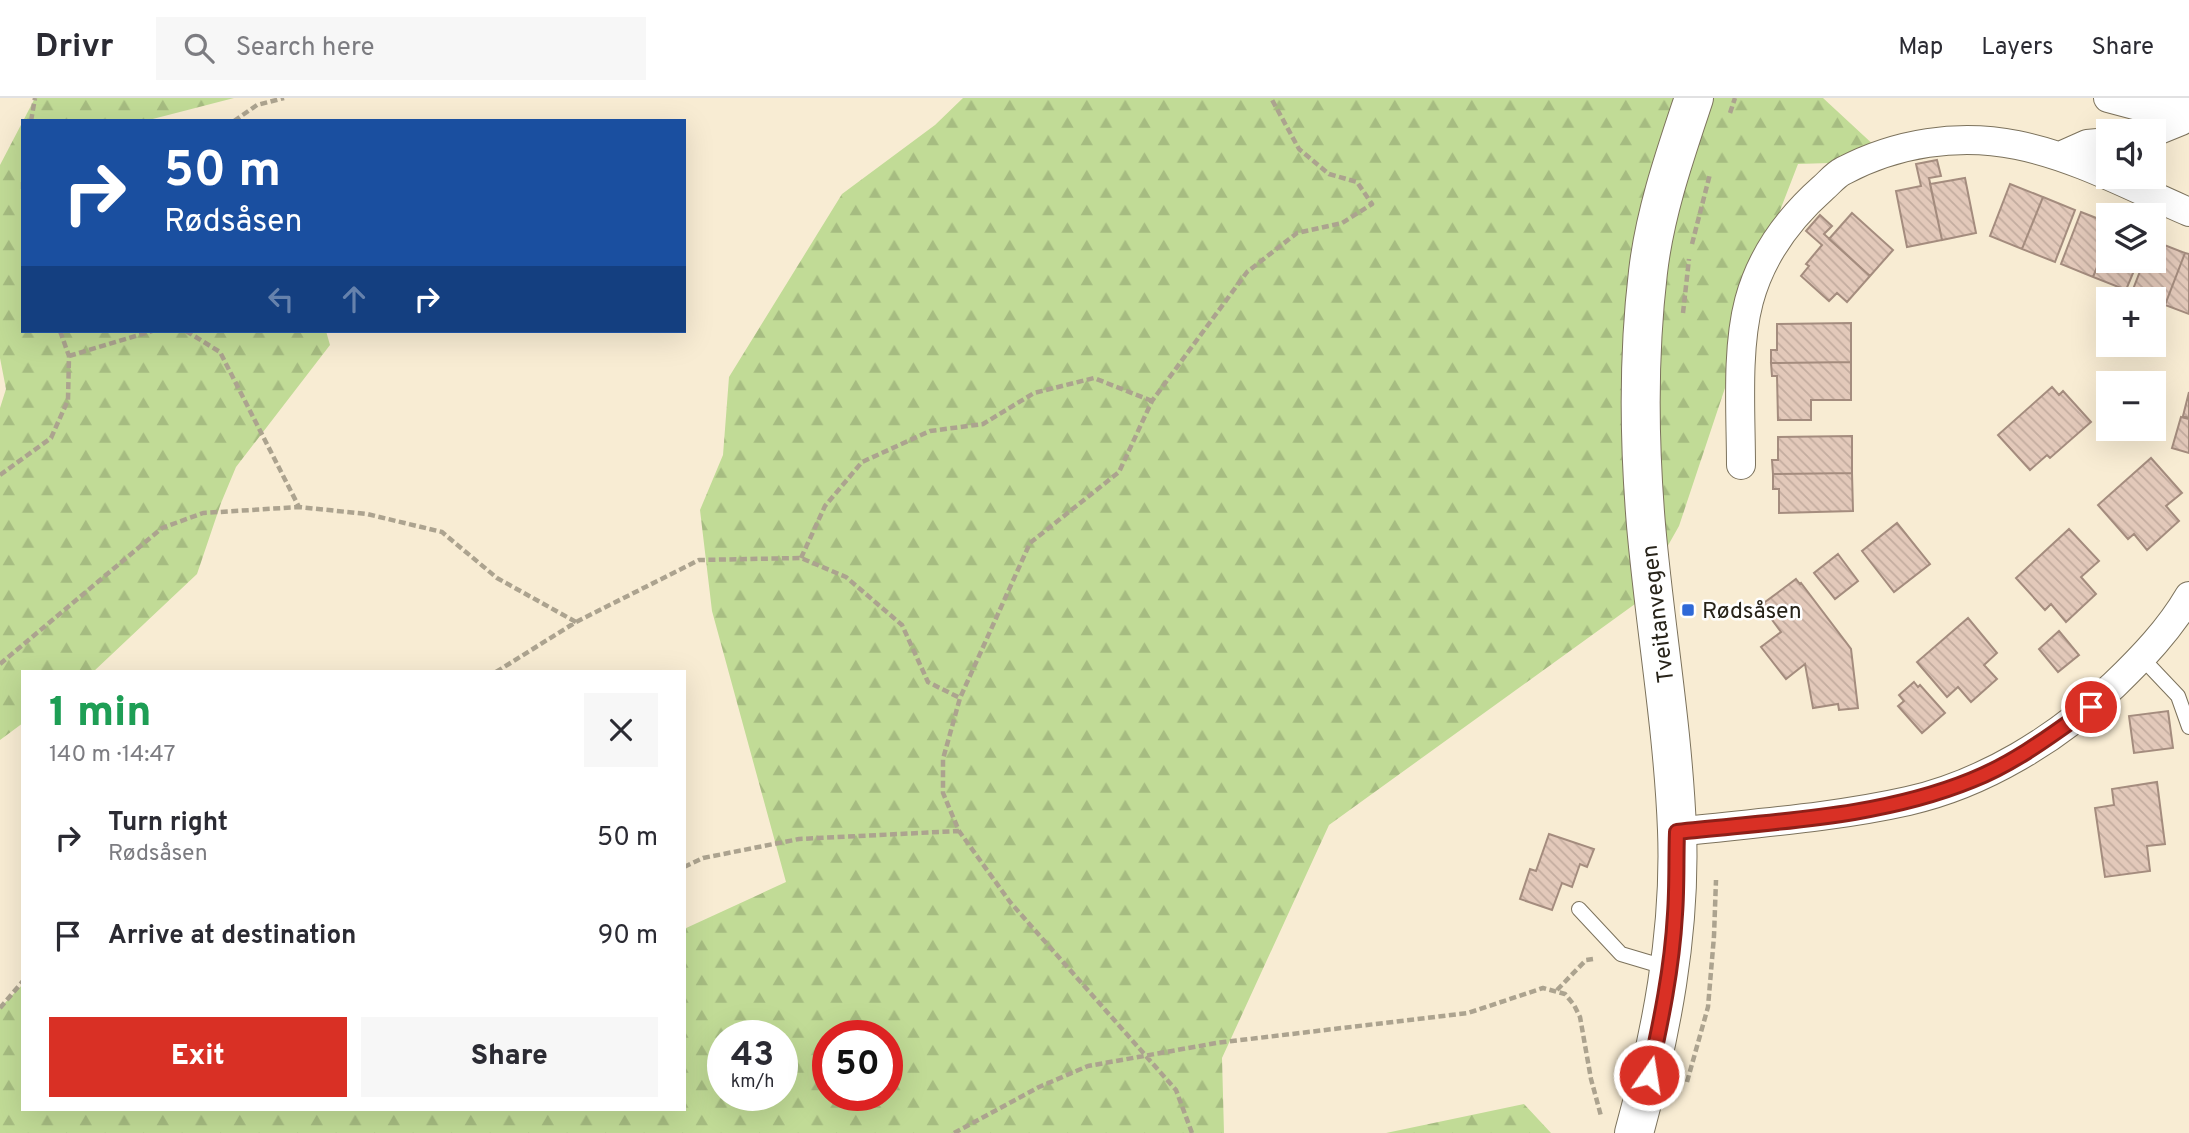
<!DOCTYPE html>
<html lang="en">
<head>
<meta charset="utf-8">
<style>
  body { margin:0; font-family:Overpass,sans-serif; background:#f7f7f7; color:#2b2b33; height:100vh; display:flex; flex-direction:column; font-size:26px; white-space:nowrap }
  * { box-sizing:border-box; margin:0 }
  p { font-size:23px; color:#7c7c81 }
  .icon { flex:none; width:38px; height:38px; fill:none; stroke:currentColor; stroke-width:2; stroke-linecap:round; stroke-linejoin:round }
  .map { position:relative; flex:1; overflow:hidden }
  .side { position:absolute; left:21px; top:572px; width:665px; height:441px; display:flex; flex-direction:column; background:#fff; border-radius:0px; box-shadow:0 7px 28px #0002 }
  .side>* { flex:none }
  .banner { position:absolute; left:21px; top:21px; width:665px; height:214px; border-radius:0px; box-shadow:0 7px 28px #0002; background:#1a4fa0; color:#fff; overflow:hidden }
  .buttons { position:absolute; left:2096px; top:21px; display:grid; gap:14px }
  .buttons a { display:grid; place-items:center; width:70px; height:70px; border-radius:0px; background:#fff; box-shadow:0 7px 28px #0002; font-size:35px }
  .speed { position:absolute; left:707px; top:922px; display:flex; gap:14px; font-size:35px; font-weight:700; text-align:center }
  .speed>* { display:grid; place-content:center; width:91px; height:91px; border-radius:50%; background:#fff; box-shadow:0 7px 28px #0002; line-height:1 }
  .speed small { font-size:18px; font-weight:400 }
  .speed .limit { border:10px solid #d22; background:#fff; color:#111 }
  .pin { position:absolute; display:grid; place-items:center; width:60px; height:60px; color:#fff; margin:-30px; border:4px solid #fff; border-radius:50%; box-shadow:0 2px 7px #0007 }
  .me { position:absolute; width:77px; margin:-38px; rotate:13deg; stroke-linejoin:round; filter:drop-shadow(0 0 5px #0008) }
  .turn { display:flex; align-items:center; gap:24px; height:147px; padding:0 28px; font-size:32px }
  .turn .icon { width:91px; height:91px; stroke-width:2.5 }
  .turn b { display:block; font-size:49px; line-height:60px }
  .lanes { display:flex; align-items:center; height:66px; padding:0 28px; background:#0003; justify-content:center; gap:35px; direction:ltr }
  .lanes .off { opacity:.35 }
  .round { display:grid; place-items:center; flex:none; width:74px; height:74px; border-radius:0px; background:#f7f7f7 }
  .headline { display:flex; align-items:center; justify-content:space-between; height:119px; padding:0 28px }
  h1 { font-size:42px; font-weight:800; line-height:52px; color:#1e9e55 }
  .cta { display:flex; gap:14px; margin-top:auto; padding:14px 28px }
  .cta a { flex:1; height:80px; border-radius:0px; background:#d93025; color:#fff; font-size:28px; font-weight:800; line-height:80px; text-align:center }
  .cta a+a { background:#f7f7f7; color:#2b2b33 }
  ul { padding:0; list-style:none }
  li { display:flex; align-items:center; gap:21px; height:98px; padding:0 28px }
  li div { flex:1 }
  li b { display:block; font-size:26px }
  li em { font-style:normal }
  header { display:flex; align-items:center; gap:42px; box-sizing:border-box; height:98px; padding:0 35px; background:#fff; border-bottom:2px solid #e1e1e2 }
  header strong { font-size:33px }
  nav { display:flex; gap:38px; margin-inline-start:auto; font-size:24px }
  .search { width:490px; height:63px; background:#f7f7f7; display:flex; align-items:center; gap:18px; box-sizing:border-box; padding:0 24px; border-radius:0px; color:#7c7c81; font-size:26px }
  .map>svg:first-child { display:block }
  .forest { fill:url(#forest-firs); fill-rule:evenodd }
  .building { fill:url(#building-back-hatch); stroke:#a48c7e; stroke-width:2 }
  .lines { fill:none; stroke-linecap:round; stroke-linejoin:round }
  .service-casing { stroke:#7c725c; stroke-width:16 }
  .minor-casing { stroke:#7c725c; stroke-width:30 }
  .secondary-casing { stroke:#7c725c; stroke-width:40 }
  .path { stroke:#aca38f; stroke-width:4.5; stroke-dasharray:7 3.5; stroke-linecap:butt }
  .service { stroke:#fff; stroke-width:14 }
  .minor { stroke:#fff; stroke-width:28 }
  .secondary { stroke:#fff; stroke-width:38 }
  .route-casing { stroke:#8d1f18; stroke-width:18 }
  .route { stroke:#d93025; stroke-width:12 }
  .poi-dot { fill:#2f69d7; stroke:#fff; stroke-width:2.5 }
  .labels { text-anchor:middle; stroke-width:5; stroke-linejoin:round; paint-order:stroke }
  .poi-label { font-size:23px; fill:#272319; stroke:#fff; text-anchor:start }
  .street-label { font-size:23px; fill:#272319; stroke:#fff }
</style>
</head>
<body>
<header>
<strong>Drivr</strong>
<div class="search"><svg class="icon" aria-label="search" viewBox="0 0 24 24"><circle cx="10" cy="10" r="6"/><path d="M15 15l6 6"/></svg>Search here</div>
<nav><a>Map</a><a>Layers</a><a>Share</a></nav>
</header>
<div class="map">
<svg width="2189" height="1035" viewBox="0 0 2189 1035">
  <defs>
    <pattern id="forest-firs" width="22" height="20" patternUnits="userSpaceOnUse" patternTransform="scale(1.75)"><rect width="22" height="20" fill="#c1db96"/><path d="M5 1l3.5 6h-7zM16 11l3.5 6h-7z" fill="#a6bc81"/></pattern>
    <pattern id="building-back-hatch" width="6" height="6" patternUnits="userSpaceOnUse" patternTransform="scale(1.75)"><rect width="6" height="6" fill="#e3c9ba"/><path d="M-1 5l2 2M0 0l6 6M5-1l2 2" fill="none" stroke="#c3ac9f"/></pattern>
  </defs>
  <rect width="100%" height="100%" fill="#f8ecd3"/>
  <path class="forest" d="M35,0H234L145,23H23Z
    M963,0H1823L1891,63L1798,66L1752,185L1736,236L1725,290L1679,428L1635,506L1329,727L1222,960L1224,1035H0V910L23,886V1012H684V831L786,784L712,513L700,412L723,357L729,279L842,96L935,27ZM723,938H782V998H723ZM828,938H887V998H828Z
    M23,23V233H326L330,247L236,369L221,405L197,476L93,574H23V625L0,642V310L6,291L0,260V67Z
    M1524,1006L1551,1035H1386Z"/>
  <path class="building" d="M1937,62L1941,78L1929,80L1942,142L1907,149L1896,93L1921,88L1916,66Z
    M1965,80L1976,135L1942,142L1930,86Z
    M2010,86L2043,99L2022,151L1990,138Z
    M2043,99L2075,112L2055,164L2022,151Z
    M2081,114L2109,125V140L2093,179L2061,166Z
    M1852,115L1893,152L1870,178L1829,141Z
    M1820,117L1832,128L1824,136L1870,178L1847,204L1837,195L1829,203L1801,178L1809,168L1806,166L1822,147L1806,133Z
    M2109,140V163H2138L2126,192L2093,179Z
    M2154,143L2185,155L2165,207L2132,194L2144,163H2154Z
    M2185,155L2189,156V216L2165,207Z
    M1851,225V264L1771,265V252H1777V226Z
    M1851,264V302H1811V322H1778L1777,278H1772L1771,265Z
    M2052,289L2059,297L2063,293L2091,324L2050,360L2047,357L2030,372L1998,337Z
    M2189,294V320L2183,318Z
    M2181,319L2189,321V355L2172,350Z
    M1852,338V375L1773,376L1772,362H1778V339Z
    M2151,360L2182,395L2166,408L2179,423L2147,452L2134,436L2128,441L2098,407Z
    M1852,375L1853,413L1779,415V391H1773V376Z
    M1897,425L1930,466L1894,494L1862,453Z
    M2069,431L2099,463L2081,479L2096,496L2066,524L2051,506L2045,512L2016,480Z
    M1838,456L1858,483L1835,501L1814,475Z
    M1796,481L1800,486L1801,485L1851,551L1858,610L1839,612L1838,606L1813,610L1805,566L1786,581L1761,549L1781,534L1761,507Z
    M1968,520L1997,555L1984,567L1997,581L1971,604L1958,589L1947,599L1917,564Z
    M2059,533L2079,557L2058,574L2039,551Z
    M1914,584L1918,589L1920,587L1945,615L1922,635L1898,608L1904,603L1899,597Z
    M2168,613L2173,650L2134,655L2129,618Z
    M2157,684L2165,746L2147,748L2150,773L2105,779L2095,710L2114,707L2112,691Z
    M1549,736L1594,751L1587,769L1580,766L1572,789L1562,785L1552,812L1520,801L1530,771L1536,773Z"/>
  <g class="lines">
    <g class="service-casing">
      <path id="service" d="M2142,560L2178,598L2189,629
        M1579,811L1621,856L1668,870"/>
    </g>
    <g class="minor-casing">
      <path id="minor" d="M2108,0L2138,8H2189
        M2154,34L2181,23L2189,16
        M2060,58L2087,46L2109,44
        M1741,367C1741,317 1736,252 1749,203C1761,158 1788,121 1823,90C1829,85 1835,77 1843,73C1896,45 1958,35 2017,47C2077,59 2133,90 2189,114
        M1677,734C1754,725 1832,720 1908,703C1984,686 2058,640 2114,587C2142,560 2169,532 2189,498"/>
    </g>
    <g class="secondary-casing">
      <path id="secondary" d="M1634,1035C1661,937 1681,835 1677,732C1673,630 1655,529 1646,427C1639,343 1638,258 1648,174C1655,114 1675,57 1694,0"/>
    </g>
    <path class="path" d="M1730,15L1735,0
      M31,23L35,0
      M234,23L257,7L284,0
      M23,84V91
      M1692,146L1710,76
      M1683,215L1689,161
      M186,233L220,254L299,409L367,416L442,434L497,480L576,524
      M69,258L152,233
      M0,377L51,340L68,302L69,258L60,233
      M801,460L825,408L862,364L930,333L983,326L1034,295L1094,280L1152,303
      M0,566L162,430L203,415L299,409
      M496,574L576,524L699,462L801,460L846,479L902,527L928,584L960,600
      M684,769L703,760L799,741L959,733
      M1557,892L1586,862L1593,861
      M0,910L23,883
      M1687,984L1708,909L1714,838L1716,782
      M954,1035L1039,989L1088,968L1216,945L1468,915L1543,890L1565,896L1574,907L1580,919L1591,981L1601,1018
      M1192,1035L1176,992L1010,804L959,733L943,695V661L960,600L1030,445L1119,374L1152,303L1247,174L1297,135L1342,125L1372,106L1357,84L1329,76L1299,51L1271,0"/>
    <use href="#service" class="service"/>
    <use href="#minor" class="minor"/>
    <use href="#secondary" class="secondary"/>
  </g>
  <g class="lines">
    <g class="route-casing">
      <path id="route" d="M1649,977C1661,924 1672,870 1675,816C1677,789 1676,761 1677,734C1775,723 1879,720 1972,682C2015,665 2053,636 2091,609"/>
    </g>
    <use href="#route" class="route"/>
  </g>
  <rect class="poi-dot" x="1681" y="505" width="14" height="14" rx="3.5"/>
  <g class="labels">
    <g class="poi-label">
      <text x="1702" y="520">Rødsåsen</text>
    </g>
    <g class="street-label">
      <text transform="translate(1657 516) rotate(-97)" y="8">Tveitanvegen</text>
    </g>
  </g>
</svg>
<div class="buttons">
<a><svg class="icon" aria-label="sound" viewBox="0 0 24 24"><path d="M4 9h4l5-4v14l-5-4H4zM17 9q2 3 0 6"/></svg></a>
<a><svg class="icon" aria-label="layers" viewBox="0 0 24 24"><path d="M12 4l9 5-9 5-9-5zM3 14l9 5 9-5"/></svg></a>
<a>+</a>
<a>−</a>
</div>
<div class="speed"><div>43<small>km/h</small></div><div class="limit">50</div></div>
<div class="pin" style="left:2091px;top:609px;background:#d93025"><svg class="icon" aria-label="arrive" viewBox="0 0 24 24"><path d="M6 21V4h12l-3 4 3 4H6"/></svg></div>
<svg class="me" style="left:1649px;top:977px" viewBox="-20 -20 40 40"><circle r="17" fill="#d93025" stroke="#fff" stroke-width="3"/><path d="M0-11L8 9 0 5-8 9z" fill="#fff"/></svg>
<div class="banner">
<div class="turn"><svg class="icon" aria-label="right" viewBox="0 0 24 24"><path d="M7 20v-9h11M14 6l5 5-5 5"/></svg><div><b>50 m</b>Rødsåsen</div></div>
<div class="lanes"><svg class="icon off" aria-label="left" viewBox="0 0 24 24"><path d="M17 20v-9H6M10 6l-5 5 5 5"/></svg><svg class="icon off" aria-label="ahead" viewBox="0 0 24 24"><path d="M12 20V5M6 11l6-6 6 6"/></svg><svg class="icon" aria-label="right" viewBox="0 0 24 24"><path d="M7 20v-9h11M14 6l5 5-5 5"/></svg></div>
</div>
<section class="side">
<div class="headline"><div><h1>1 min</h1><p>140 m · 14:47</p></div><a class="round"><svg class="icon" aria-label="close" viewBox="0 0 24 24"><path d="M6 6l12 12M18 6L6 18"/></svg></a></div>
<ul>
<li><svg class="icon" aria-label="right" viewBox="0 0 24 24"><path d="M7 20v-9h11M14 6l5 5-5 5"/></svg><div><b>Turn right</b><p>Rødsåsen</p></div><em>50 m</em></li>
<li><svg class="icon" aria-label="arrive" viewBox="0 0 24 24"><path d="M6 21V4h12l-3 4 3 4H6"/></svg><div><b>Arrive at destination</b></div><em>90 m</em></li>
</ul>
<div class="cta"><a>Exit</a><a>Share</a></div>
</section>
</div>
</body>
</html>
